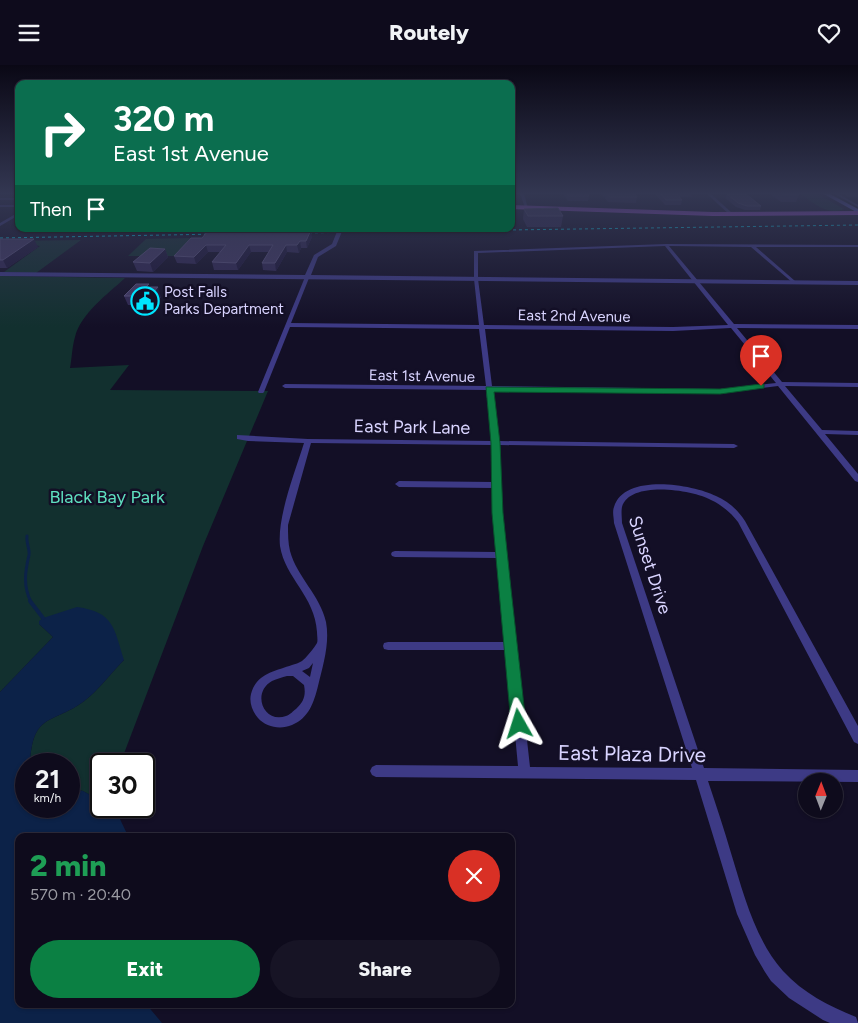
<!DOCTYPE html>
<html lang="en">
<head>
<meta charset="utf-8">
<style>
  body { margin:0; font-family:Figtree,sans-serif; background:#171425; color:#f1f3f6; height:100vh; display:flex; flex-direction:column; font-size:19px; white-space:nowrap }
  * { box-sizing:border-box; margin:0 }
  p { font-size:16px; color:#9b9ba3 }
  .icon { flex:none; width:28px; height:28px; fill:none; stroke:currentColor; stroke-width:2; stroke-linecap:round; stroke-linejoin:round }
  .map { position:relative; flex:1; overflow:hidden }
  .sheet { position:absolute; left:15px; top:768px; width:500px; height:175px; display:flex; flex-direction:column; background:#0e0b1c; border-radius:10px; box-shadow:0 1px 4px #0004,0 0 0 1px #2e2b3b }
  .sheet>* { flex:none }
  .banner { position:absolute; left:15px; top:15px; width:500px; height:152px; border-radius:10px; box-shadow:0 1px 4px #0004,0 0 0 1px #2e2b3b; background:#0b6e4f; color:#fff; overflow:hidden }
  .needle { width:32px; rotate:1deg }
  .controls { position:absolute; left:798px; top:708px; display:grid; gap:10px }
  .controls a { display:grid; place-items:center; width:45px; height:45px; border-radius:50%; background:#0e0b1c; box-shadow:0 1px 4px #0004,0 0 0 1px #2e2b3b; font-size:25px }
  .speed { position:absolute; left:15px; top:688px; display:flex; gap:10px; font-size:25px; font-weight:700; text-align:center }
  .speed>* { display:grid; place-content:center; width:65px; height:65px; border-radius:50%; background:#0e0b1c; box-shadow:0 1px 4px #0004,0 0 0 1px #2e2b3b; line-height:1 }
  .speed small { font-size:12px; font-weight:400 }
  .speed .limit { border:2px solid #111; border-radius:8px; background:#fff; color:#111 }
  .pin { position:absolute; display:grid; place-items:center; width:42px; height:42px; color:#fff; margin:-51px -21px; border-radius:50% 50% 50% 0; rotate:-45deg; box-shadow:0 0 5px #0007 }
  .pin .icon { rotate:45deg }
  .me { position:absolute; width:55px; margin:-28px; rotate:354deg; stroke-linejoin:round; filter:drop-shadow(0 0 4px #0008) }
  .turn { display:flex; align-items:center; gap:18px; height:105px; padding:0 15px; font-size:22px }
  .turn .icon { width:65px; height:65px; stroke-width:2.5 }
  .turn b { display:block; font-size:35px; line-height:42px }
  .then { display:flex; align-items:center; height:48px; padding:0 15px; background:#0003; gap:10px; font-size:19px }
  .round { display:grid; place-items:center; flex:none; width:52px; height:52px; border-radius:26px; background:#171425 }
  .headline { display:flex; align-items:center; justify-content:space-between; height:85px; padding:0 15px }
  h1 { font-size:30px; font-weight:800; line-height:38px; color:#1e9e55 }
  .button { display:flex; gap:10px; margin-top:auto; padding:10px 15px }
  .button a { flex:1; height:58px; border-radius:30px; background:#0b8043; color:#fff; font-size:20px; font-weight:800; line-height:58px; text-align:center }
  .button a+a { background:#171425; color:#f1f3f6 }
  header { display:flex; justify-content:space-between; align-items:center; height:65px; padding:0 15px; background:#0e0b1c; font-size:22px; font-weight:800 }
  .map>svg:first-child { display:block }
  .green { fill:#12302f }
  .water { fill:#0c2248 }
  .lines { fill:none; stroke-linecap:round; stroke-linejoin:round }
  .stream-far1 { stroke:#0c2248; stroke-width:3 }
  .stream { stroke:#0c2248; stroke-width:4 }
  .minor { fill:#3d3a85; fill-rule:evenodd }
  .tertiary { fill:#3d3a85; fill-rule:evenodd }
  .secondary { fill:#6f6bff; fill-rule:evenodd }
  .primary { fill:#c25bff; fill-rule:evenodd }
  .rail { stroke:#00e5ff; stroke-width:1; stroke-dasharray:3 3; stroke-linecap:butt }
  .wall { fill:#312854 }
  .shaded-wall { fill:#1d163a }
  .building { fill:#433a66; stroke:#5a527e }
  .route { fill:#0b8043; stroke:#07532c }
  .labels { text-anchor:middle; stroke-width:5; stroke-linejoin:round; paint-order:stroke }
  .far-poi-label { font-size:15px; fill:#d9d4ff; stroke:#130f26; text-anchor:start }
  .far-street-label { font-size:15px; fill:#d9d4ff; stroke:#130f26 }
  .street-label { font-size:18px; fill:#d9d4ff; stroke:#130f26 }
  .park-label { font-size:18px; fill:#5fe0c0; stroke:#130f26 }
  .near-street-label { font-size:21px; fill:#d9d4ff; stroke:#130f26 }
</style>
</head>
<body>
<header><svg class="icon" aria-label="menu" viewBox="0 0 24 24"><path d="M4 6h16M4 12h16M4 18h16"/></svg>Routely<svg class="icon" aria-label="heart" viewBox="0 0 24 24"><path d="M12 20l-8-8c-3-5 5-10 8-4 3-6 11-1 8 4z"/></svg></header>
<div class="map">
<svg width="858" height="958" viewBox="0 0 858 958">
  <rect width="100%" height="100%" fill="#130f26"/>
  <path class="green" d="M799,128H816L844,144C827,151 814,138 799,128Z
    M191,173L174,191H128L146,174Z
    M81,175L36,208L4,207L40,181L9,176Z
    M0,211L125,213C108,229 81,248 75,272C72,282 72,293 70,303L129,300L110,325L268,326L203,481L120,699H101V736L83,726L69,723V699H30C33,648 50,660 83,637C98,626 111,608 124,595L39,559L53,572L0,627Z"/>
  <path class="water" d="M77,542C114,547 114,563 124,595C111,608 98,626 83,637C50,660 33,648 30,699H26V741H69V723L83,726L101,736V741H108L119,752L128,771H19V939H146L162,958H0V627L53,572L39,559V556L43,553Z"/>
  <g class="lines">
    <path class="stream-far1" d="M27,471C26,478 30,484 29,490C25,507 23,521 31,537"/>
    <path class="stream" d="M30,536L43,553"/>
    <path class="minor" d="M520,128H524L528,144L525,143Z
      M706,128H710L732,148V150H730Z
      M833,128H837L858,140V142Z
      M0,140H19V142H0Z
      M19,147V150L0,161V158Z
      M666,179L858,180V182H756L795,216V217L793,218L751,182L669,181L734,259L858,260V264L737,263L782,317L858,318V322L785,321L822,365L858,366V370L825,369L858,409V417L855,416L778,321L720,328L493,325L499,376L734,379L738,381L734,383L500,380L502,448L530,702L692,703L614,458C614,453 612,447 614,442C624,408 692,419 716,431C728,436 738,445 745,456L858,661V679L854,677L738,457C731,448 722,440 711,435C693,425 630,415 622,442C621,447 622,453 622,458L704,703L858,705V717L708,716C716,740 724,764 731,788C743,827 755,875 783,906C803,928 829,941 856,952L858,958H830L823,955L789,933L771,916L765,907L755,890L737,849L696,715L376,712L372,710L370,706L372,702L376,700L518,701L507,585H388L384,584L383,581L384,578L388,577H506L498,493L395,492L392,491L391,489L392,487L395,486L497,487L493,423L399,422L395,419L399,416L493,417L492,380L311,378L288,460C288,469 288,478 290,486C297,512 320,530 326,557C330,578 323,600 318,621C314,637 309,653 292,660C280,665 266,662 258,653C252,646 249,637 251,629C256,609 275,606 292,600C295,599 299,598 302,596C305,594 315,582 317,578C318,576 317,570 317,567C315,531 285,513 280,481C277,452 295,407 304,378L248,376L237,374V370L308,374L492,376L486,325L285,323L282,321L285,319L486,321L479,264L290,262L264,327L263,328H259L258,327L305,212L309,213L291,258L479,260L474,214V186ZM665,181L728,260L673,262L484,260L478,214V188ZM731,263L776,318L720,324L492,321L485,264L673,266ZM313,598L310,612L302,606L309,603ZM287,611H293L304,620C306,630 304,637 296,644C293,646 290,650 286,651C264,659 251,628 272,616C277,614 282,612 287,611Z"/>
    <path class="tertiary" d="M0,133H19V135H0Z
      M338,164H343L336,181L318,192L311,210L858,216V220L0,211V207L305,210L314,190L332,179Z"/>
    <path class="secondary" d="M822,128H828L858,144V148Z"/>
    <path class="primary" d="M511,140L713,147L858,146V150L713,151L511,144Z"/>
    <path class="rail" d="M297,168L858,160
      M0,173L220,169"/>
  </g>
  <path class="wall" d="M563,128H587L589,131L588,136H568Z
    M601,128H634L637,132L636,138L608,137Z
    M654,128H692L691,132H680L682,135L681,140H665Z
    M769,128H798L799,129L796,137H781Z
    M842,128H858V132H848Z
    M727,129L761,141L760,145H745L736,142L725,133Z
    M524,144L563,151L561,162H527L523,154Z
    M312,172L307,183H301L299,188L287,187L276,206L263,205L262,198L269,187H251L238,205H214L212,197L221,187H208L196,199L177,198L174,191L202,173Z
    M0,174L38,182L7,203H0Z
    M165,184L168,192L153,207L137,206L133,197Z
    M150,222L161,232L154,241L128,240L124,231Z"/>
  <path class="shaded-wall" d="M311,165L312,172L307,183L306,176Z
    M34,174L38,182L7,203L3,195Z
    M300,176L301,183L299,188L297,180Z
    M206,180L208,187L196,199L194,192Z
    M249,180L251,187L238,205L236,198Z
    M286,180L287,187L276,206L275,198Z
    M165,184L168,192L153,207L150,198Z
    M158,222L161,232L154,241L150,231Z"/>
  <path class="building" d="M567,128H587L589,131H568Z
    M606,128H634L637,132H609Z
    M660,128H676L682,135H666Z
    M782,128H798L799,129H784Z
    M727,129H746L761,141H747L738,138Z
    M558,143L563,151H528L524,144Z
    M311,165L306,176H300L297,180H286L275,198H262L273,180H249L236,198L212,197L226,180H206L194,192L174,191L191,173H202L207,167Z
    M0,174H34L3,195H0Z
    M150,183L165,184L150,198L133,197Z
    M136,219H149L146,222H158L150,231H124Z"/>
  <linearGradient id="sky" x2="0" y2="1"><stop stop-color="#0a0815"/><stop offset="0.49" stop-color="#333752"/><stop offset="1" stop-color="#333752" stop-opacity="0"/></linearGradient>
  <rect width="858" height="262" fill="url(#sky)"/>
  <path class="route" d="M761,319H764V323L720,329L494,327L500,378L503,448L511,524L526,659L524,664L519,666L514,664L511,659L492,448L491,378L486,322L720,324Z"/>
  <defs>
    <g id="civic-ring" transform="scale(1.4375)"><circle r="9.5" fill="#130f26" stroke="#00e5ff" stroke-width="1.5"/><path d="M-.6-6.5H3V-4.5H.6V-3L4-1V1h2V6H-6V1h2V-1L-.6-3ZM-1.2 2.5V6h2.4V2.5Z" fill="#00e5ff"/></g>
  </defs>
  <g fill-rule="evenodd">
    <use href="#civic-ring" x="145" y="236"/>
  </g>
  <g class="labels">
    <g class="far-poi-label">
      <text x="164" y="232">Post Falls<tspan x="164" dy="17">Parks Department</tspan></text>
    </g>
    <g class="far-street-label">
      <text transform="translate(574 251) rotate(1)" y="5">East 2nd Avenue</text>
      <text transform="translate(422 311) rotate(1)" y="5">East 1st Avenue</text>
    </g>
    <g class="street-label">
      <text transform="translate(412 362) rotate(1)" y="6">East Park Lane</text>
      <text transform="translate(650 500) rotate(72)" y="6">Sunset Drive</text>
    </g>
    <g class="park-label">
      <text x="107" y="438">Black Bay Park</text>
    </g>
    <g class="near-street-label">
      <text transform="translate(632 689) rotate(1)" y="7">East Plaza Drive</text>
    </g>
  </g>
</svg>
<div class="controls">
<a><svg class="needle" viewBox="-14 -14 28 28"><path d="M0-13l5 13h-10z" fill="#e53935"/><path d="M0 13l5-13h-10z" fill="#9b9ba3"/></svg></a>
</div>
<div class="speed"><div>21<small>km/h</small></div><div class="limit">30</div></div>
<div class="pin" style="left:761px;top:321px;background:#d93025"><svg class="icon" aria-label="arrive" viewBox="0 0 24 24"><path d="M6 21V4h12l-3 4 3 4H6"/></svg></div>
<svg class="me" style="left:519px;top:659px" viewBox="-20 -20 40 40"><path d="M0-17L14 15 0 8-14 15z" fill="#0b8043" stroke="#fff" stroke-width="4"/></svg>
<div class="banner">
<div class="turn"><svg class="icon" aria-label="right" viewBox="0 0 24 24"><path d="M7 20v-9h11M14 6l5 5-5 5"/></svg><div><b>320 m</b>East 1st Avenue</div></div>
<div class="then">Then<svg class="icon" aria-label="arrive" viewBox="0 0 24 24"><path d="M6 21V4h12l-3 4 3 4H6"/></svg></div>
</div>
<section class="sheet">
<div class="headline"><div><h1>2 min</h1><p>570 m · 20:40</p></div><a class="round" style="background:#d93025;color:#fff"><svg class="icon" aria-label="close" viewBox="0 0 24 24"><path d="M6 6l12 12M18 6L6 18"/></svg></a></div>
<div class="button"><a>Exit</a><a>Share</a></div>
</section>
</div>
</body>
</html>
